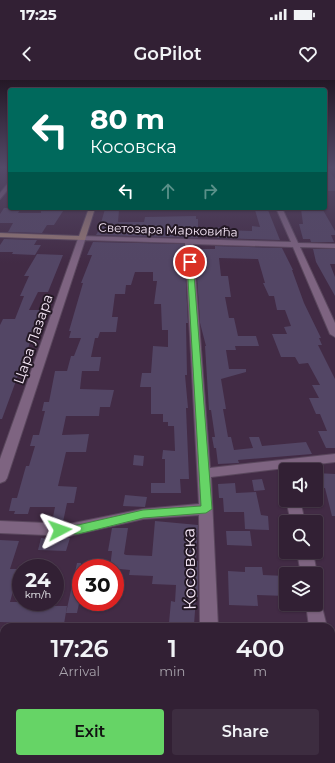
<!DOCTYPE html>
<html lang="en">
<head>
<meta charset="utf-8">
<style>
  body { margin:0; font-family:Montserrat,sans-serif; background:#3d2d40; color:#f1f3f6; height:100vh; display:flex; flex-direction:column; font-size:15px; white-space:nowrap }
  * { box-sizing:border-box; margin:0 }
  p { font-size:13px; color:#a8a3ac }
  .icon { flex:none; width:22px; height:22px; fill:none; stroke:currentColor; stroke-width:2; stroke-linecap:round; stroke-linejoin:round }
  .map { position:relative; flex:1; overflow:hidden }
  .side { position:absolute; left:0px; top:543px; width:335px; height:140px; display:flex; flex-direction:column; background:#322034; border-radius:12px 12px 0 0; box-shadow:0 1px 3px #0004,0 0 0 1px #4d3e4f }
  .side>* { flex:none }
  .banner { position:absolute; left:8px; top:8px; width:319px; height:122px; border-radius:4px; box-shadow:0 1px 3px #0004,0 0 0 1px #4d3e4f; background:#00695c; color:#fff; overflow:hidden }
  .buttons { position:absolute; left:279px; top:383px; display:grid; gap:8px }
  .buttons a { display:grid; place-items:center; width:44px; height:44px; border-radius:4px; background:#322034; box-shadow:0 1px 3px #0004,0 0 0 1px #4d3e4f; font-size:20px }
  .speed { position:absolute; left:12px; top:479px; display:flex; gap:8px; font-size:20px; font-weight:700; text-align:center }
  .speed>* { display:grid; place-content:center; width:52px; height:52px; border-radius:50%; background:#322034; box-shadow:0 1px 3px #0004,0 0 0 1px #4d3e4f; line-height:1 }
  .speed small { font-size:10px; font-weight:400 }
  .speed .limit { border:6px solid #d22; background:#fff; color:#111 }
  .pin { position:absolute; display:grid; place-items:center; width:34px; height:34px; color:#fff; margin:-17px; border:2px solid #fff; border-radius:50%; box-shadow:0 1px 4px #0007 }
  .me { position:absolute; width:44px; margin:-22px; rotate:86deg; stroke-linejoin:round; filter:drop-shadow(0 0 3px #0008) }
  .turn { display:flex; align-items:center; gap:14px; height:84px; padding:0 16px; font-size:18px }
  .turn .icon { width:52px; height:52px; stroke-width:2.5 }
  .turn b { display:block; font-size:28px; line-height:34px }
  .lanes { display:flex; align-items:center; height:38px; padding:0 16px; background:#0003; justify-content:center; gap:20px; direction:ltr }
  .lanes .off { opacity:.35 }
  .eta { display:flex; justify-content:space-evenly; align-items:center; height:68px; text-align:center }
  .eta b { font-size:24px; font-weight:600; line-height:28px }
  .primary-button { display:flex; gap:8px; margin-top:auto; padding:8px 16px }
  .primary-button a { flex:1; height:46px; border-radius:4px; background:#66d466; color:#111; font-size:16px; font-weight:600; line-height:46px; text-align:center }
  .primary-button a+a { background:#3d2d40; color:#f1f3f6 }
  .status { display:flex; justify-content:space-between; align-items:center; height:28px; padding:0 20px; background:#322034; direction:ltr }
  .status svg { height:11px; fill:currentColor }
  header { display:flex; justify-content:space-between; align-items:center; height:52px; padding:0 16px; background:#322034; font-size:18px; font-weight:600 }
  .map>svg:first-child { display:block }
  .building { fill:#534665 }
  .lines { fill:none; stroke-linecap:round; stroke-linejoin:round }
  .street-casing { stroke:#5a475d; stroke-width:2 }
  .secondary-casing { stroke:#5a475d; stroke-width:2 }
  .street { fill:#7e6481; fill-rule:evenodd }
  .secondary { fill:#957875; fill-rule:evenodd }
  .route { fill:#66d466; stroke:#428a42 }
  .labels { text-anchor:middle; stroke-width:4; stroke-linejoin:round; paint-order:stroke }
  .far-street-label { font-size:12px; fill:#f9eafa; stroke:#231824 }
  .street-label { font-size:14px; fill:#f9eafa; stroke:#231824 }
  .near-street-label { font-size:17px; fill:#f9eafa; stroke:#231824 }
</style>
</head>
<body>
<div class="status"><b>17:25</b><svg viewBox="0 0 49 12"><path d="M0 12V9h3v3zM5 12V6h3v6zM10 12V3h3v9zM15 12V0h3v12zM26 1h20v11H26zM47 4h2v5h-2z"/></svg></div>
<header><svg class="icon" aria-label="back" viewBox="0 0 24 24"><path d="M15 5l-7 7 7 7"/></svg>GoPilot<svg class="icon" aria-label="heart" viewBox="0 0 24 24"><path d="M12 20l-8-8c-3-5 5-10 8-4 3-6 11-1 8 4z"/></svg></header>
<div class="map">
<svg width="335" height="683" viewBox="0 0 335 683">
  <rect width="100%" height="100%" fill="#422b45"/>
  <path class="building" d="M326,87L335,99V111H325Z
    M4,128H21L18,133H41V128H65L54,145H47L42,153L8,152L13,143H0V134Z
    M105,129L119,130L118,142H144L145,137L196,136V139H198V158L96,155L99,150Z
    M301,129L323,130L335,151V155H331L334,162H311L310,159H303L299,144H303Z
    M255,130H268L280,160L215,158V147L225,148V150L252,151V146L260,147Z
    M4,159L37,160L34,165H41L35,175L12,174L13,172H0V165Z
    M93,162L184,164L188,243H186L187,295H185L188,328H186L189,399H180L181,413H151V403H165V379H162L163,370L175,371L174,346H168V342H163V334H151V307H140L142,293H151L153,266L168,267V250H162L161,224H154L157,201H153V192H135L131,205H126L125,214H115L112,237H118L116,252H100L98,258H95L91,277H101L99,291H82L80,309L114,310L110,327H100L99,336H66L62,355L89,354L86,372H66L58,406L77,407L74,423H67L63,442H52L55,427H30L28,434H14L15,431H9L12,418H17L26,386H29L35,366H30L33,355H39L45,331H42L44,322H49L55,291H67L71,276H74L81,258H69L71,251H69L83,203H81L92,175H87Z
    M195,166H198V169H215V166L282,168L293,190H292L304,223L321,258H319L322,265H318L335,299V368H326L318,351H327L320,334H316L309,318H319L312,305H320L308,283L299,284L295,277H281L272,254H287L284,247L291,246L285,230H277L274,216H269L263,203H265L258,179L219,178L221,196H228L231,217H225L229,238H234L238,256H256L259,266H235L236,270H226L229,289H246V292L221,299L226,329H223L228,357H231L234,370L253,368L249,357H259L262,366L306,362L312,374L238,380L239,383L218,384L216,368H214L212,357H215L211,330H209L205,266H206L200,243Z
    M313,169H335V184H330L335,197V216L316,182Z
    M37,174L63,175L48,212H38L29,230H42L2,339H0V245L3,239H15L24,216H20L29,196H24Z
    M134,375L144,376L143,386L133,385Z
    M316,393L335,394V436H332L325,408H316Z
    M262,399L265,410L254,411L252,400Z
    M235,403L236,413L256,412L261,435L268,436L269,450L245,449L244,432H224L223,418H219L218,404Z
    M125,415L147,417L145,427L123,426Z
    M155,441L198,445L196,481H198V517H196L194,545L169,543L171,521L175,522L176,505L152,504L153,496L129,495L130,490L110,488L112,471H108L112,448H128L124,474L126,475L152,476Z
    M226,451H250L252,466L227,465Z
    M49,457L70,458L66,471L38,470L41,458L49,459Z
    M0,460L19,461L10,489H19L10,522H52L51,526H67L64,544H54L53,547H25L26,543L0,542Z
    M77,483H81V514L77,533H66Z
    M245,487H262L263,495L286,496V516L257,515L258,526L229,525L228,491L245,492Z"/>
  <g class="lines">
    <g class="street-casing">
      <path id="street" d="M10,101V107L0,119V113Z
        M276,128H282L298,163L335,164V168L300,167L335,243V257L330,254L293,167L193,164L210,388L335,374V382L211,397L218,547H200L199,435L143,439L69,456L0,453V441L69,444L143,429L199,424L185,163L85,160L7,398L5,401L0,403V379L79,156L291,162Z
        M286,420H300L305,442H291Z
        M297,472H313L317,494L316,496V494H301Z
        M316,517L320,519L327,547H309L306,524H316Z
        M331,616L335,618L334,653L331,652Z"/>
    </g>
    <g class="secondary-casing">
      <path id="secondary" d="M89,128H95L85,160L0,157V153L79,156Z"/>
    </g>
    <use href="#street" class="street"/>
    <use href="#secondary" class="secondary"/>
  </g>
  <linearGradient id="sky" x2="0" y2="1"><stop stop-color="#241826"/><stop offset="0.48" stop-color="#544a68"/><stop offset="1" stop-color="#544a68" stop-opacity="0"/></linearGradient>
  <rect width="335" height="183" fill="url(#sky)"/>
  <path class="route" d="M190,181L193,182L212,429L206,433L143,438L78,454L56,453L55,450L56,447L78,445L143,430L201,426L187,182Z"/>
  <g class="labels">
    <g class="far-street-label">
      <text transform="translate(168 150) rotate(2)" y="4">Светозара Марковића</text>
    </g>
    <g class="street-label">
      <text transform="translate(33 259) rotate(-71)" y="5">Цара Лазара</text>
    </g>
    <g class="near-street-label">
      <text transform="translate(189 489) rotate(-91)" y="6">Косовска</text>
    </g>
  </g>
</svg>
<div class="buttons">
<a><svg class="icon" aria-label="sound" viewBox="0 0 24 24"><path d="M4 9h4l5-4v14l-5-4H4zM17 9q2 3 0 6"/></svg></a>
<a><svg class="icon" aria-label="search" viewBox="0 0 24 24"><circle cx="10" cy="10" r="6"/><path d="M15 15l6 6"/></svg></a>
<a><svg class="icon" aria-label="layers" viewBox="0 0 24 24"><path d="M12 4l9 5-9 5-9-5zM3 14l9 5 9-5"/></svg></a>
</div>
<div class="speed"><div>24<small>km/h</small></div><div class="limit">30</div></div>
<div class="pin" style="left:190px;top:182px;background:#d93025"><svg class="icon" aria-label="arrive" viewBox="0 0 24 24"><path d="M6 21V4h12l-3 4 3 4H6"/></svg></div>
<svg class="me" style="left:60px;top:450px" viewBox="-20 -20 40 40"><path d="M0-17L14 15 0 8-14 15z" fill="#66d466" stroke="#fff" stroke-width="4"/></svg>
<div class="banner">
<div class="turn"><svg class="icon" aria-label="left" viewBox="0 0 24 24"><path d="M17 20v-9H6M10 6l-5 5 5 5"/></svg><div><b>80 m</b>Косовска</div></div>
<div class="lanes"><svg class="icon" aria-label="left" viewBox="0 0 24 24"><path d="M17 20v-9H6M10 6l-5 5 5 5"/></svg><svg class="icon off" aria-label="ahead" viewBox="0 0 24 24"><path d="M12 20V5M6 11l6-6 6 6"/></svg><svg class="icon off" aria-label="right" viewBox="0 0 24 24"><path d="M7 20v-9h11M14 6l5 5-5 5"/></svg></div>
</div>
<section class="side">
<div class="eta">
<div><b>17:26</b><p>Arrival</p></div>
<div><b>1</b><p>min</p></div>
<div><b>400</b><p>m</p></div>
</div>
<div class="primary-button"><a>Exit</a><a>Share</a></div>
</section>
</div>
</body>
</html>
